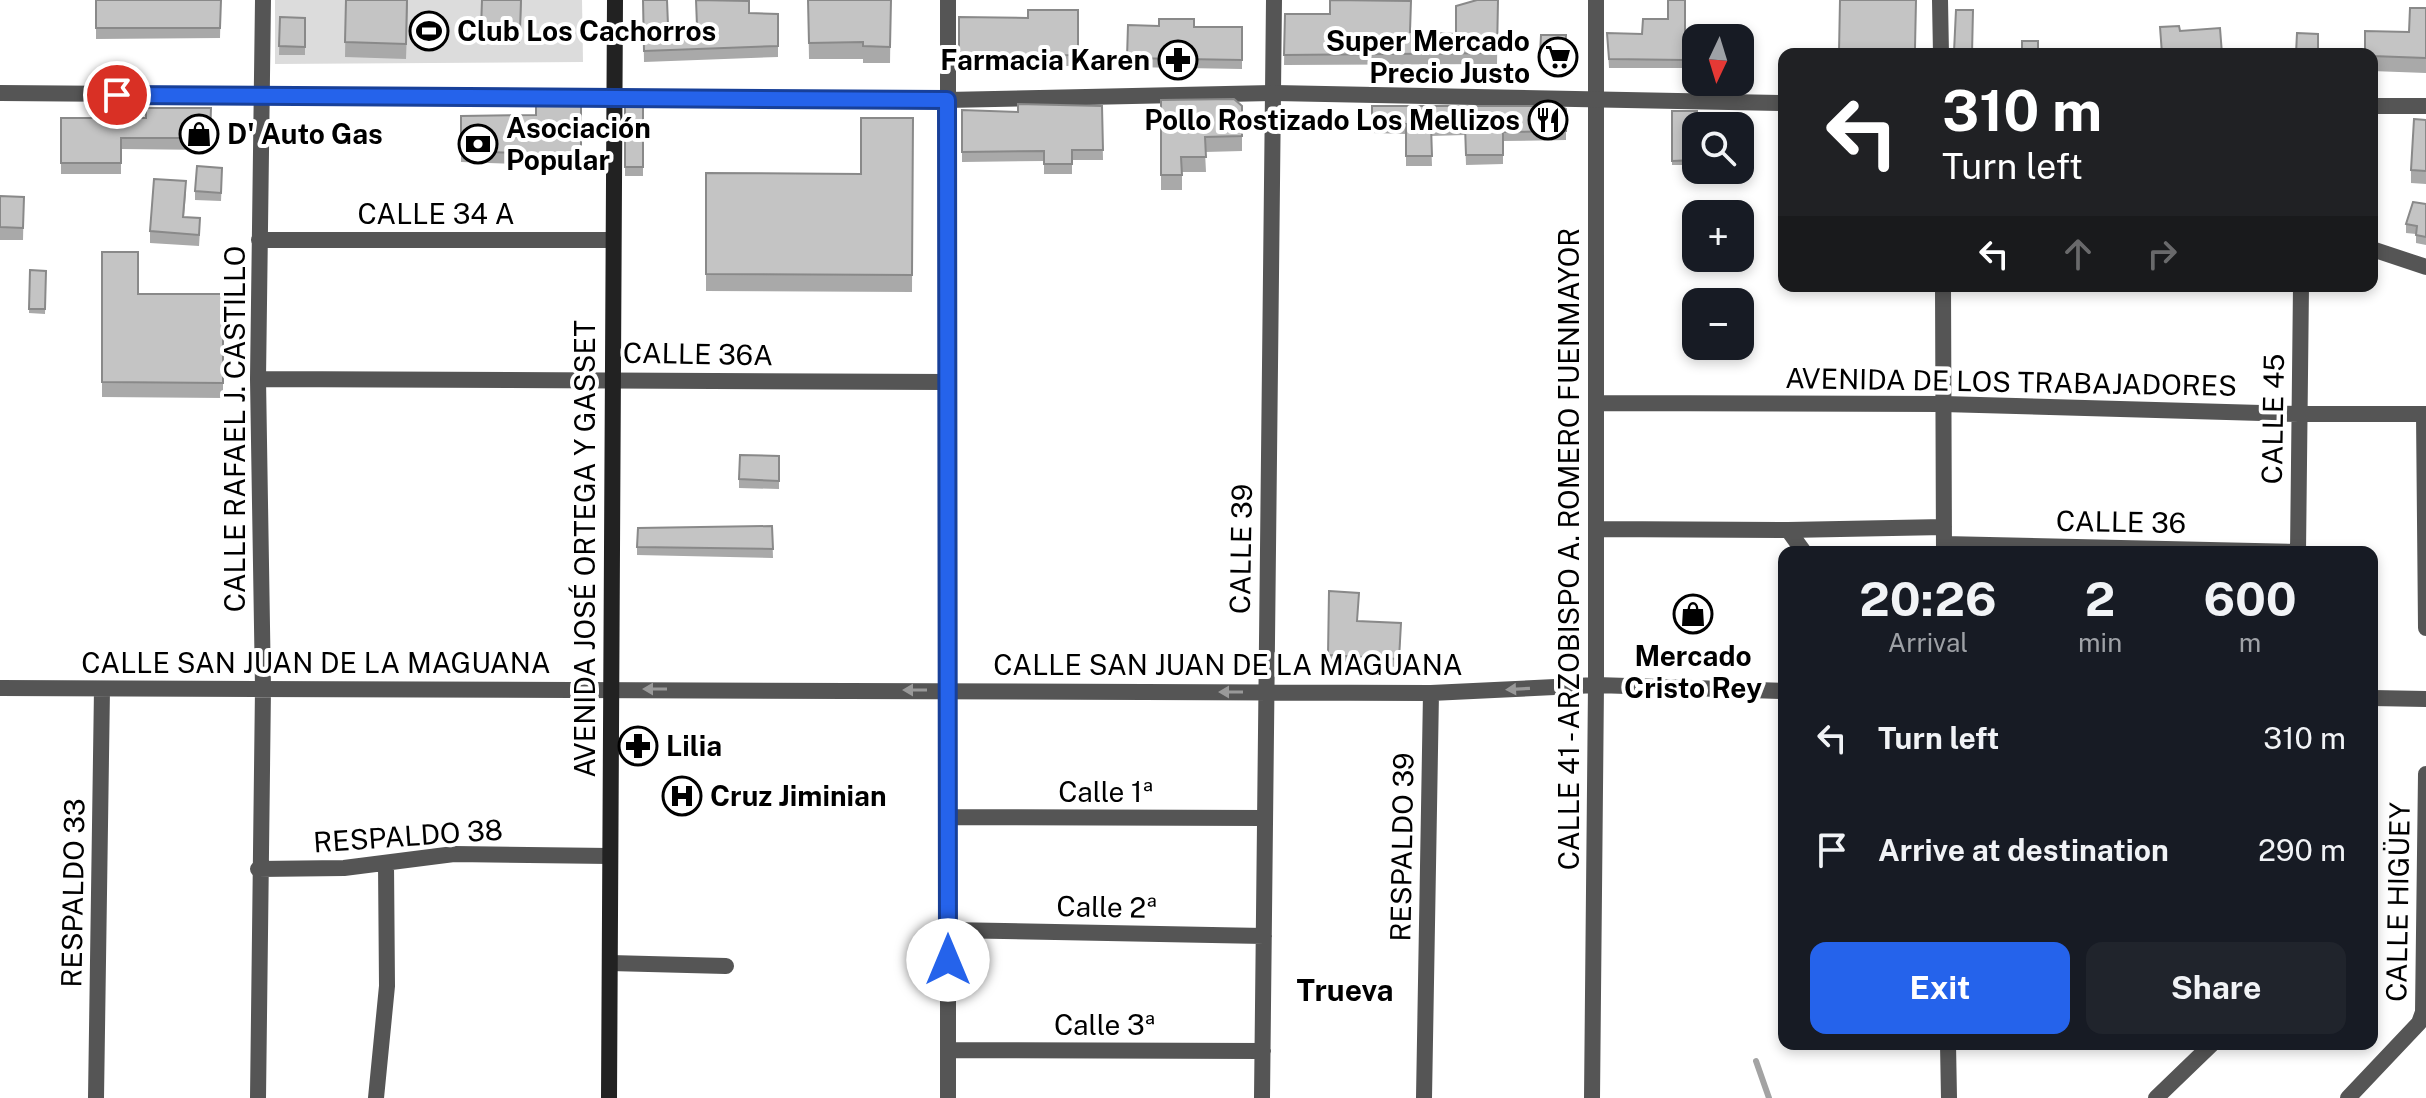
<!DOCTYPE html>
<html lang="en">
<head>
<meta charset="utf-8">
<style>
  body { margin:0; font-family:"Public Sans",sans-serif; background:#20242c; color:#f1f3f6; height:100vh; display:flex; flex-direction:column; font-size:30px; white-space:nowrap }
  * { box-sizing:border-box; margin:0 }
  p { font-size:26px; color:#9ea1a6 }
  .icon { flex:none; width:44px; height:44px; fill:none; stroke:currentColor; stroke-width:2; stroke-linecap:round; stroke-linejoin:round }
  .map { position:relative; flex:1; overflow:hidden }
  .side { position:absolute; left:1778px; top:546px; width:600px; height:504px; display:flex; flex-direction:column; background:#171b24; border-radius:16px; box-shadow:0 4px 12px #0003 }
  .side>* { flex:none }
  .top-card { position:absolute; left:1778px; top:48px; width:600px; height:244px; border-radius:16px; box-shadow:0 4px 12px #0003; background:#202124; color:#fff; overflow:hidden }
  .needle { width:52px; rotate:184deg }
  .buttons { position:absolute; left:1682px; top:24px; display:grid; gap:16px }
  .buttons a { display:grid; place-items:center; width:72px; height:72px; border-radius:16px; background:#171b24; box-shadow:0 4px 12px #0003; font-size:40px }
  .pin { position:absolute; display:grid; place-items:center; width:68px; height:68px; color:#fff; margin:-34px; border:4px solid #fff; border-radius:50%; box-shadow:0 2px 8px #0007 }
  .me { position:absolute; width:88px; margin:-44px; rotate:0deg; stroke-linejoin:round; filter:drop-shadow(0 0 6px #0008) }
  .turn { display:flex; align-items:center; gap:28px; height:168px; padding:0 32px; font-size:36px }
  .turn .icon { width:104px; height:104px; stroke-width:2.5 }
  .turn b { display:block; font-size:56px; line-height:68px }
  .lanes { display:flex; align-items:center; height:76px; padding:0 32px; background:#0003; justify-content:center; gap:40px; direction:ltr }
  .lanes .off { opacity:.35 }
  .eta { display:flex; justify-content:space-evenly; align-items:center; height:136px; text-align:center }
  .eta b { font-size:48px; font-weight:700; line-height:56px }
  .primary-button { display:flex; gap:16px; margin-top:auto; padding:16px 32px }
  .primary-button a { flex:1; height:92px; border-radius:16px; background:#2563eb; color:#fff; font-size:32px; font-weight:700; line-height:92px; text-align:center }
  .primary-button a+a { background:#20242c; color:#f1f3f6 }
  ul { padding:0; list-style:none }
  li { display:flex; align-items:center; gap:24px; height:112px; padding:0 32px }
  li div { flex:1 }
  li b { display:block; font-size:30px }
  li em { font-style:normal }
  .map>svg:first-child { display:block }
  .green { fill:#dcdcdc }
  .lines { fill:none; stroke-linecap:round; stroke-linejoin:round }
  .stream { stroke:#a3a3a3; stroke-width:6 }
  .minor { stroke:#555; stroke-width:16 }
  .tertiary { stroke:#555; stroke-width:16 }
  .secondary { stroke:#222; stroke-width:16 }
  .wall { fill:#a9a9a9 }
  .shaded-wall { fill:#898989 }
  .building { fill:#c4c4c4; stroke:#898989; stroke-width:2 }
  .oneway { fill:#999 }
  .route-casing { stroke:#184099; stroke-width:20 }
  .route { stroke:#2563eb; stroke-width:14 }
  .labels { text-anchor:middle; stroke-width:8; stroke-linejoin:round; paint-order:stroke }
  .poi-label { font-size:28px; font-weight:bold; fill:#000; stroke:#fff; text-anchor:start }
  .street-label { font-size:28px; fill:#000; stroke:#fff }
  .neighbourhood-label { font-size:30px; font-weight:bold; fill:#000; stroke:#fff }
</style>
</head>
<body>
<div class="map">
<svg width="2426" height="1098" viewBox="0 0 2426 1098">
  <rect width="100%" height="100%" fill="#fff"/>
  <path class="green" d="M275,0H582L583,62L275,64Z"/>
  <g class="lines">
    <path class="stream" d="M1756,1061L1769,1098"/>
    <path class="minor" d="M1940,0L1941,54
      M259,240H613
      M2372,249L2426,267
      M1943,286L1944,552
      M258,379L946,382
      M1596,403L1943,404L2299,414H2426
      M2424,414L2426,628
      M1596,529L1788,530L1804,552
      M1788,530L1944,527
      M1944,544L2298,552
      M2298,552L2301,286
      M0,688L1431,693L1596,685L1784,691
      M2372,698L2426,699
      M948,817L1265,818
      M258,869L344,868L454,854L610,856
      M948,930L1264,936
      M610,963L726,966
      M1948,1044L1949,1098
      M948,1050L1263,1051
      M96,1098L102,689
      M258,1098L263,688L258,379L263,0
      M376,1098L387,986L386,864
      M948,1098V0
      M1262,1098L1274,0
      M1424,1098L1431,693
      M1592,1098L1596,685V0
      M2156,1098L2212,1044
      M2348,1098L2419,1023L2423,1012L2426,774"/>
    <path class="tertiary" d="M0,93L947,100L1275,93L1784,103
      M2372,106H2426"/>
    <path class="secondary" d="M609,1098L615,0"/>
  </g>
  <path class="wall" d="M96,0H221L220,38L96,39Z
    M346,0H408L406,59L345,57Z
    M482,0H522L520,43L481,42Z
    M643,0L668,25L697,26L749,13L778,14V57L644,62Z
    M808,0H891L890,63H863V59H809Z
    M1498,0L1497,64L1284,65L1285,14L1410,32L1456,34Z
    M1685,0V68H1609L1607,33L1642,34L1668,19Z
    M1840,0L1915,54H1839Z
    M2426,8V73L2372,71V54L2409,32Z
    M1078,10V66H963L959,61V17L1028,18Z
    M280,17L305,18V55H279Z
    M1128,25L1242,27V69L1127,67Z
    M1541,35H1566L1565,58L1559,64L1540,63Z
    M1161,100L1242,106V151L1205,152L1206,172H1182V190H1161Z
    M581,102V166L461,162V116L536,115Z
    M625,105H643V176H625Z
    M1102,106L1103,160H1072V174H1044V161L962,162V110L1018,112Z
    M1372,106L1566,109V140L1503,141V164L1466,165L1465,135L1431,136L1432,166H1406V134L1372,133Z
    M211,108L210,150L121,149V174H61V118H146Z
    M1672,111L1696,126V165H1672Z
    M913,118L912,292L706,291V173L861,174Z
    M2426,120V184L2411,183V170Z
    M222,177L221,201L195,200V191Z
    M186,193L184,217L200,230L199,246L150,243V231Z
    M0,196L24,197L23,240H0Z
    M2426,204V245L2416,243V234L2406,233V224Z
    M102,252L138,294H223V398L102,397Z
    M30,270L46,271L45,314L29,313Z
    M779,456V489L739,488V479Z
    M772,526L773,558L637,555V547Z
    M1329,591L1358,621L1401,631L1399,667L1328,664Z"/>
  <path class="shaded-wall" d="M1565,50V58L1559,64V55Z"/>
  <path class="building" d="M96,0H221L220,28H96Z
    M346,0H407L406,44L345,42Z
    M482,0H521L520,31L481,29Z
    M643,0H667L668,25L697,26L696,0L749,1V13L778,14V46L644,51Z
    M808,0H891L890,47L863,46V42L809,43Z
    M1330,0L1411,1L1410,32L1456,34V6L1477,0H1498L1497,53L1284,55L1285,14H1330Z
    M1668,0H1685V60L1609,59L1607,33L1642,34L1643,19H1668Z
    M1840,0H1916L1915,48L1909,54L1839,52Z
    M2410,8H2426V58L2372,56V54H2365V31L2409,32Z
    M1028,10H1078V55L963,56L959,51V17L1028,18Z
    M1956,10H1973L1972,54H1956L1954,52Z
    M280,17L305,18V47L279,46Z
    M1159,19H1194V27H1242V60L1127,58L1128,25L1159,26Z
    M2179,26L2180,31L2220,28L2222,54H2162L2160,27Z
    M2297,33L2318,34V54H2296Z
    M1541,35H1566L1565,50L1559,55H1540Z
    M2022,41H2038V54H2022Z
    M1234,99L1242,106V136L1205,137L1206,157H1181L1182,175H1161V100Z
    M536,102H581V155L461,151V116L536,115Z
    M1018,104L1102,106L1103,150H1072V164H1044V151L962,152V110L1018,112Z
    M625,105H643V167H625Z
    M1372,106H1561L1566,109V131L1503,132V155H1466L1465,126H1431L1432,156H1406V124H1372Z
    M146,108H211L210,138H121V163H61V118H146Z
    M1672,111H1697L1696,160L1672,161Z
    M861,118H913L912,275L706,274V173L861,174Z
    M2414,119L2426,120V171L2411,170Z
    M197,166L222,168L221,193L195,191Z
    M154,179L186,181L183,217L200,218L199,235L150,231Z
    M0,196L24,197L23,228L0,227Z
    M2413,202L2426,204V237L2416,235L2417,226L2406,224Z
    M102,252H138V294H223V383L102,382Z
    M30,270L46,271L45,309H29Z
    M740,455L779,456V481L739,479Z
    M772,526L773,549L637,547L638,528Z
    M1329,591L1359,593L1357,621L1401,623L1399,659L1328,655Z"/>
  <defs><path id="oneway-solid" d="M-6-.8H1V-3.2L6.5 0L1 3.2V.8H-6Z" transform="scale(2)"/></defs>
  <g class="oneway">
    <use href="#oneway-solid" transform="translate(655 689) rotate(-180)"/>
    <use href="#oneway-solid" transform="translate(1518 689) rotate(177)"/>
    <use href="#oneway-solid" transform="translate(915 690) rotate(-180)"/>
    <use href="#oneway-solid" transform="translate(1231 692) rotate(-180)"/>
  </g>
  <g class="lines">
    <g class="route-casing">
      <path id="route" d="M117,95L947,100L948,960"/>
    </g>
    <use href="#route" class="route"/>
  </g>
  <defs>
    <g id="stadium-ring" transform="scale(2)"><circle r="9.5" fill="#fff" stroke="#000" stroke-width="1.5"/><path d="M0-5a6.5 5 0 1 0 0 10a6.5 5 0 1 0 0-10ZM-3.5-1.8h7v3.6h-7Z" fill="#000"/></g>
    <g id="supermarket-ring" transform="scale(2)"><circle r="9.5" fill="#fff" stroke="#000" stroke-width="1.5"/><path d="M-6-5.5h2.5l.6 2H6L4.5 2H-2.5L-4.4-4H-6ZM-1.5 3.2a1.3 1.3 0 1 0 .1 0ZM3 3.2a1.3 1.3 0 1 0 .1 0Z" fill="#000"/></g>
    <g id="pharmacy-ring" transform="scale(2)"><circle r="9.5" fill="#fff" stroke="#000" stroke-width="1.5"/><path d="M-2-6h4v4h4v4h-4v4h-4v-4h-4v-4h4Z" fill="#000"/></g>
    <g id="restaurant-ring" transform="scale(2)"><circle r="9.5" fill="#fff" stroke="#000" stroke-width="1.5"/><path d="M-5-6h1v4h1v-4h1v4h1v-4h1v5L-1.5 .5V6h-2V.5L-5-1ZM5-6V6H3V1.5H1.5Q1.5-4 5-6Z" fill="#000"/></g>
    <g id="shop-ring" transform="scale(2)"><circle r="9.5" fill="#fff" stroke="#000" stroke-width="1.5"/><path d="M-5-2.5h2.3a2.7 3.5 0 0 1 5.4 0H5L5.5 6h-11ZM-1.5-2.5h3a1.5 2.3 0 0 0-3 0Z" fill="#000"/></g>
    <g id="bank-ring" transform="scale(2)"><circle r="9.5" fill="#fff" stroke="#000" stroke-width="1.5"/><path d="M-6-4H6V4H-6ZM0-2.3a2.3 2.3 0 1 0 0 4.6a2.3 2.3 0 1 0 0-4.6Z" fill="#000"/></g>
    <g id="hospital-ring" transform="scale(2)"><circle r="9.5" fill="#fff" stroke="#000" stroke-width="1.5"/><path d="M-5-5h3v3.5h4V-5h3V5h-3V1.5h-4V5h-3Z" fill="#000"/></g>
  </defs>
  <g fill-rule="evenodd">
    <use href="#stadium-ring" x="429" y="31"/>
    <use href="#supermarket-ring" x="1558" y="57"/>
    <use href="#pharmacy-ring" x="1178" y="60"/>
    <use href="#restaurant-ring" x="1548" y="120"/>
    <use href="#shop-ring" x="199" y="134"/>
    <use href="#bank-ring" x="478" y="144"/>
    <use href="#shop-ring" x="1693" y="614"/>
    <use href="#pharmacy-ring" x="638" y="746"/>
    <use href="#hospital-ring" x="682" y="796"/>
  </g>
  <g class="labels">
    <g class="poi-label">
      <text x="457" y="41">Club Los Cachorros</text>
      <text x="1530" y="51" text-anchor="end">Super Mercado<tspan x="1530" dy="32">Precio Justo</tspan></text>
      <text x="1150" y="70" text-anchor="end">Farmacia Karen</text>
      <text x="1520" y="130" text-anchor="end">Pollo Rostizado Los Mellizos</text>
      <text x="506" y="138">Asociación<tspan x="506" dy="32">Popular</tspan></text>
      <text x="227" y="144">D' Auto Gas</text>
      <text x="1693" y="666" text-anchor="middle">Mercado<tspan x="1693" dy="32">Cristo Rey</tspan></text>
      <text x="666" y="756">Lilia</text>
      <text x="710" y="806">Cruz Jiminian</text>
    </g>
    <g class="street-label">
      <text x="436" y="224">CALLE 34 A</text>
      <text transform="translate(698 354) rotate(1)" y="10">CALLE 36A</text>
      <text transform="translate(2011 382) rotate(1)" y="10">AVENIDA DE LOS TRABAJADORES</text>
      <text transform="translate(2273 419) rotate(-89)" y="10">CALLE 45</text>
      <text transform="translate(235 429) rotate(-90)" y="10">CALLE RAFAEL J. CASTILLO</text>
      <text transform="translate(2121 522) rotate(1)" y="10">CALLE 36</text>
      <text transform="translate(585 549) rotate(-90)" y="10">AVENIDA JOSÉ ORTEGA Y GASSET</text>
      <text transform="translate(1241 549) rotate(-89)" y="10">CALLE 39</text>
      <text transform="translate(1569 549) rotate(-90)" y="10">CALLE 41 - ARZOBISPO A. ROMERO FUENMAYOR</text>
      <text x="316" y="673">CALLE SAN JUAN DE LA MAGUANA</text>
      <text x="1228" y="675">CALLE SAN JUAN DE LA MAGUANA</text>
      <text x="1106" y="802">Calle 1ª</text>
      <text transform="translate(408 836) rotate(-4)" y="10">RESPALDO 38</text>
      <text transform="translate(1402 847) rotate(-89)" y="10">RESPALDO 39</text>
      <text transform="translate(73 893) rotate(-89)" y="10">RESPALDO 33</text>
      <text transform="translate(2398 902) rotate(-89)" y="10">CALLE HIGÜEY</text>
      <text transform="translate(1107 907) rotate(1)" y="10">Calle 2ª</text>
      <text x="1105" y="1035">Calle 3ª</text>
    </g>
    <g class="neighbourhood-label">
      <text x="1345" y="1001">Trueva</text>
    </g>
  </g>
</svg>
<div class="buttons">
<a><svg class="needle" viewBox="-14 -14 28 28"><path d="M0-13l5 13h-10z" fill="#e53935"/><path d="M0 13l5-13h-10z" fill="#9ea1a6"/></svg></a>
<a><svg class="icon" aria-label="search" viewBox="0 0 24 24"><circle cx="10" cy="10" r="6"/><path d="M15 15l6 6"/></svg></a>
<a>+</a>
<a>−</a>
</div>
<div class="pin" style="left:117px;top:95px;background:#d93025"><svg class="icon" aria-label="arrive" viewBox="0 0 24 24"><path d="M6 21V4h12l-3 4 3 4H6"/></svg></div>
<svg class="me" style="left:948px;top:960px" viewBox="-20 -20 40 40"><circle r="19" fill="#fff"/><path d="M0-13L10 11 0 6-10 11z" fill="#2563eb"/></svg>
<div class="top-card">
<div class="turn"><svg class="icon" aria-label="left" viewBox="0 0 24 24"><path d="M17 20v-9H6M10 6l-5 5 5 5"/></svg><div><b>310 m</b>Turn left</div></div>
<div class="lanes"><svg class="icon" aria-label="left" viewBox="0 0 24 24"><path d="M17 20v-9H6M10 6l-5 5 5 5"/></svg><svg class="icon off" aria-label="ahead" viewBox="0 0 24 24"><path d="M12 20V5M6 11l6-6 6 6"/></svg><svg class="icon off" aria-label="right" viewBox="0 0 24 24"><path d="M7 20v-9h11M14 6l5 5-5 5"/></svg></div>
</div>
<section class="side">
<div class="eta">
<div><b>20:26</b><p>Arrival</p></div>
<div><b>2</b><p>min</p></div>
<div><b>600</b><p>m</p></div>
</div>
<ul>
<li><svg class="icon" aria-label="left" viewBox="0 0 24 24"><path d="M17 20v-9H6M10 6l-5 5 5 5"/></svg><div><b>Turn left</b></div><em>310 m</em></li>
<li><svg class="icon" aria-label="arrive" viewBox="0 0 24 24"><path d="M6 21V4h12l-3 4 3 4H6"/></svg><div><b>Arrive at destination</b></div><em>290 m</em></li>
</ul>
<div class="primary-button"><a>Exit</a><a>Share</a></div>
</section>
</div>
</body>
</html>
